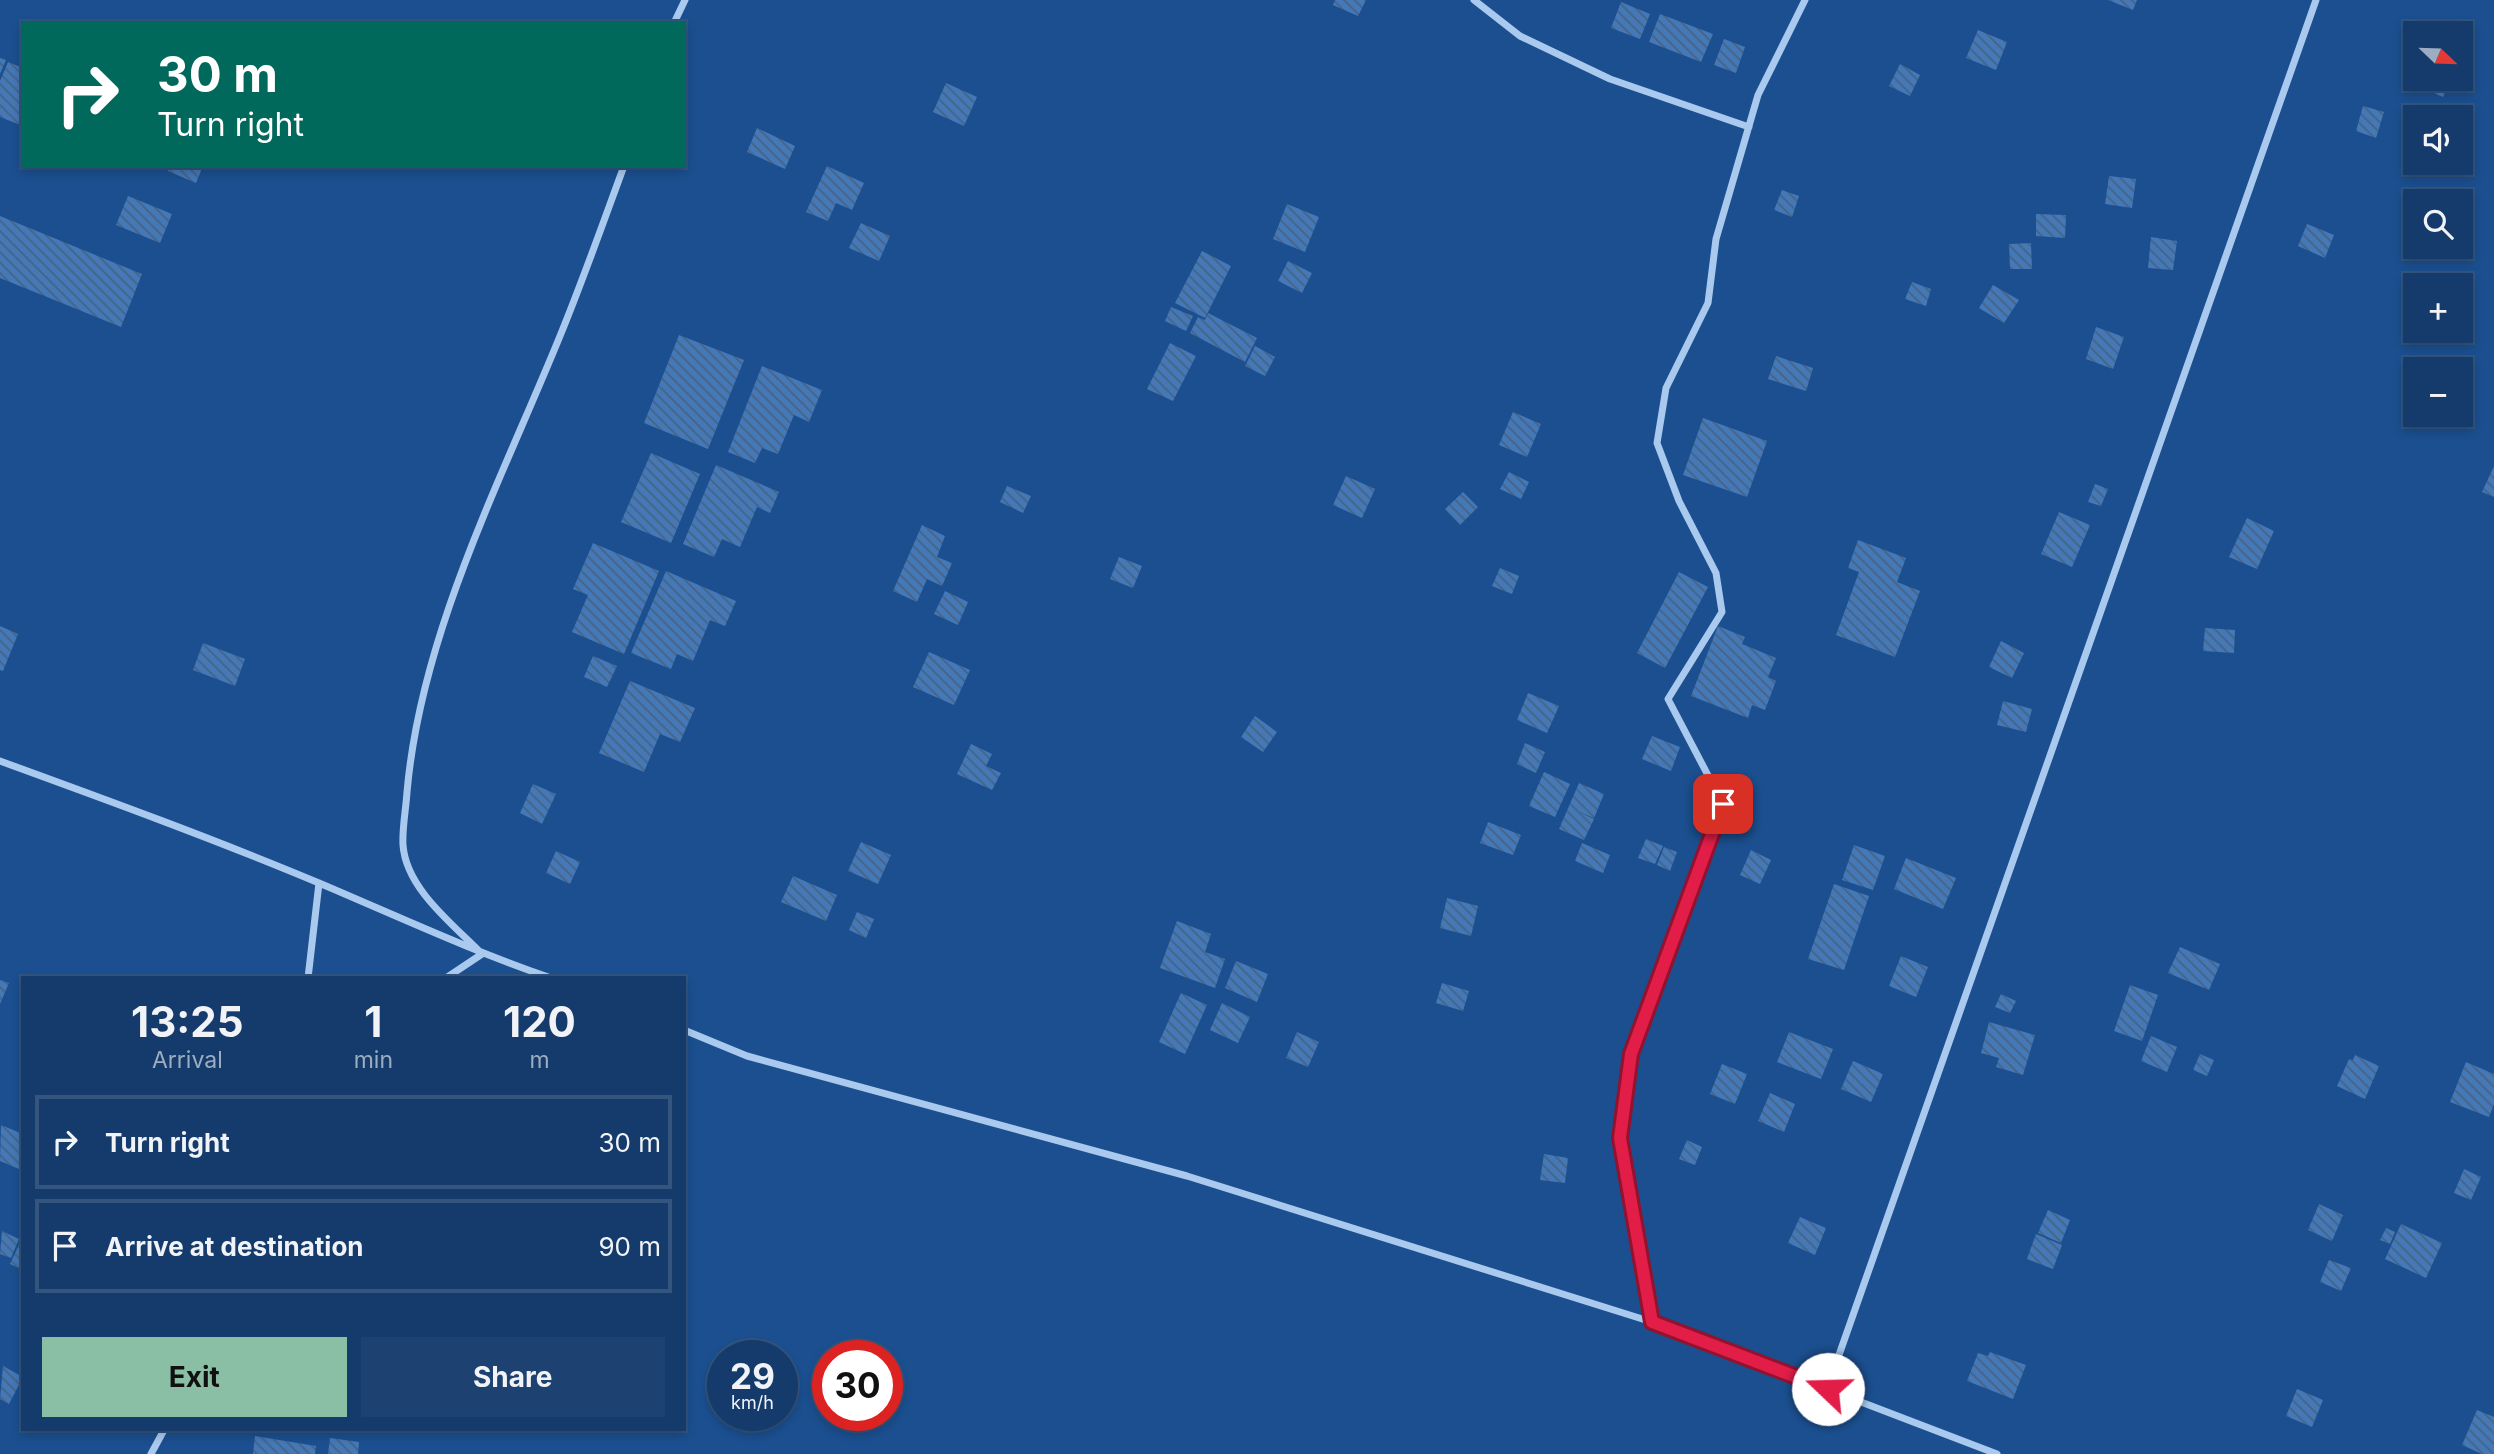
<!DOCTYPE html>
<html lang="en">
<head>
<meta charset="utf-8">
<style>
  body { margin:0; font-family:Inter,sans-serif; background:#1d4271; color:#f1f3f6; height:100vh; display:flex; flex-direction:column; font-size:26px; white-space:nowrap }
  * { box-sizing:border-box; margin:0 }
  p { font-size:23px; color:#9dadc1 }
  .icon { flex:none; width:38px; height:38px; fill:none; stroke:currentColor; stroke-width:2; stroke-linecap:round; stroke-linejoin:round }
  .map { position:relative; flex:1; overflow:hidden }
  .drawer { position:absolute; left:21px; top:976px; width:665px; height:455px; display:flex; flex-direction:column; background:#143b6b; border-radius:0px; box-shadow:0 4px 10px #0003,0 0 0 2px #33557e }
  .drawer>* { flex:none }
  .top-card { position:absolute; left:21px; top:21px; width:665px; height:147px; border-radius:0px; box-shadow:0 4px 10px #0003,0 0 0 2px #33557e; background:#00695c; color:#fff; overflow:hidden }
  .needle { width:46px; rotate:113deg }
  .fabs { position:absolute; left:2403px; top:21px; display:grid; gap:14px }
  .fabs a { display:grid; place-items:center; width:70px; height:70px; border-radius:0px; background:#143b6b; box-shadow:0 4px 10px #0003,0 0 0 2px #33557e; font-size:35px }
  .speed { position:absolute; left:707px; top:1340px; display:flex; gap:14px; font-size:35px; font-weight:700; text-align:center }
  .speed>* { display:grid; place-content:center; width:91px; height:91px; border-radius:50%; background:#143b6b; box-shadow:0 4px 10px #0003,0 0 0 2px #33557e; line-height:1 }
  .speed small { font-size:18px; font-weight:400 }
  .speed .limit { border:10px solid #d22; background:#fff; color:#111 }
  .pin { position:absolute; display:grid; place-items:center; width:60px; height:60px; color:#fff; margin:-30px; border-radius:14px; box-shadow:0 4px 10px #0006 }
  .me { position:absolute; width:77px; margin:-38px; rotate:291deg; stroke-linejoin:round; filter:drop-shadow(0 0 5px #0008) }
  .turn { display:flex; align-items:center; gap:24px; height:147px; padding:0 21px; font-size:32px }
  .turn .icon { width:91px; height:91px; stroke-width:2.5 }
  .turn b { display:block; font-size:49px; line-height:60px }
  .eta { display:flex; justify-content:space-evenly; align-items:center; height:119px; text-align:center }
  .eta b { font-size:42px; font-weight:700; line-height:49px }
  .action { display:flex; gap:14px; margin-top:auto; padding:14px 21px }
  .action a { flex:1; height:80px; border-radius:0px; background:#8abfa5; color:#111; font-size:28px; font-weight:700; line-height:80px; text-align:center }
  .action a+a { background:#1d4271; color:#f1f3f6 }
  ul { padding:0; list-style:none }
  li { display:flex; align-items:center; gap:21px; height:94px; margin:0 14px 10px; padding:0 7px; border:4px solid #33557e; border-radius:0px }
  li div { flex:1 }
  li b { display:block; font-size:26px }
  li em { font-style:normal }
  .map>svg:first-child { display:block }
  .building { fill:url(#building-back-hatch) }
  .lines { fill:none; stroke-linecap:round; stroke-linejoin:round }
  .minor { stroke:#a9c9ee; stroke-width:7 }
  .route-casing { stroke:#92132f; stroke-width:18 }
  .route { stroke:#e11d48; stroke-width:12 }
</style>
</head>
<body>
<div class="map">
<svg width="2494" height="1454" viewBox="0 0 2494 1454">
  <defs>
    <pattern id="building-back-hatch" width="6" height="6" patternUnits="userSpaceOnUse" patternTransform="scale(1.75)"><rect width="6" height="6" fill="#4478b7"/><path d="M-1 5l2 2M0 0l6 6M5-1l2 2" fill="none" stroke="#486282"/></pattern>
  </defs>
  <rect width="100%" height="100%" fill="#1b4f8f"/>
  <path class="building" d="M1335,0H1366L1358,16L1333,5Z
    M2108,0H2137L2133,10Z
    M1621,2L1650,14L1640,39L1611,28Z
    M1660,14L1713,34L1701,62L1649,42Z
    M1978,30L2007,42L1996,70L1966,58Z
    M1724,39L1745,47L1736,73L1714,65Z
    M0,58L6,60L0,74Z
    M8,62L23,68V126L0,117V81Z
    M1900,64L1920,75L1910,96L1889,86Z
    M2422,79H2451L2443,97L2419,87Z
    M946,83L977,97L964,126L933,112Z
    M2363,106L2384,112L2376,138L2356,131Z
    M757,128L795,146L785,169L747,152Z
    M170,166H203L196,183L168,171Z
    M827,166L864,183L852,210L836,203L828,221L806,212Z
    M2109,176L2136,179L2132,208L2105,204Z
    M1782,190L1799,196L1792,217L1774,210Z
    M128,196L172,214L160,243L116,225Z
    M1287,204L1319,217L1305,252L1273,239Z
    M2036,214L2066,215L2065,238L2036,236Z
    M0,216L142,274L121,327L0,278Z
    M861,223L890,236L879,261L849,248Z
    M2307,224L2334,235L2325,258L2298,246Z
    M2151,237L2177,241L2173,270L2148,268Z
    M2031,243L2032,269H2010L2009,244Z
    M1202,251L1231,266L1205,318L1175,303Z
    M1288,261L1312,273L1302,293L1278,281Z
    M1912,282L1931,289L1926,306L1905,299Z
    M1993,285L2019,300L2004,323L1979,308Z
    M1171,307L1193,316L1186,331L1165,321Z
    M1208,313L1257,338L1245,362L1190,333L1198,317L1205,320Z
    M2096,327L2124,337L2113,369L2086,359Z
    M679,335L744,360L708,449L644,423Z
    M1170,343L1196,356L1173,401L1147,389Z
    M1255,346L1275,357L1265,376L1245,366Z
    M1776,356L1813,368L1806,391L1768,379Z
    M762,366L822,390L809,422L794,415L778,454L762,448L755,463L728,452Z
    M1513,412L1541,424L1527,457L1499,445Z
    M1703,418L1767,441L1747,497L1683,475Z
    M651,453L700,474L671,543L621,522Z
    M716,465L779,492L770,513L757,507L740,547L722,539L714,557L683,544Z
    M2494,466V497L2482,492Z
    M1509,472L1529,482L1521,499L1500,489Z
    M1346,476L1375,489L1362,518L1333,505Z
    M2095,484L2108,489L2101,506L2088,502Z
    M1007,486L1031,496L1023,513L1000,502Z
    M1463,492L1478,507L1460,525L1445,509Z
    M2059,512L2090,525L2072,567L2041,554Z
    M2247,518L2274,531L2257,569L2229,557Z
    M922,525L945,536L937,557L952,563L942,586L927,579L917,602L893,591Z
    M1858,540L1906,558L1897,582L1920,591L1895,657L1836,635L1859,572L1848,568Z
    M593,543L659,571L624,654L572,632L588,595L573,589Z
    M1119,557L1142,566L1133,588L1110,579Z
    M1500,568L1519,576L1512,594L1492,586Z
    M666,571L736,601L725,626L710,620L693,661L677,654L671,669L631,653Z
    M1679,572L1708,587L1665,668L1637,653Z
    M945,591L968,602L958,625L934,614Z
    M0,626L18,634L3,671L0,670Z
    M1718,626L1745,637L1742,644L1776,658L1768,677L1776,681L1765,710L1752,705L1748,718L1691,696Z
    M2205,628L2235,630L2234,653L2203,651Z
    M2001,641L2024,653L2012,678L1989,667Z
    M203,643L245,659L235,686L193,670Z
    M929,652L970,670L954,705L913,687Z
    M593,656L617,666L607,687L584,677Z
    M630,681L695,708L680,742L660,734L644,772L599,753Z
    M1528,693L1559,706L1547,733L1517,720Z
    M2003,701L2032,709L2026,732L1997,725Z
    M1255,716L1277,732L1263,752L1241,737Z
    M1652,736L1680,747L1671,771L1642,759Z
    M1525,743L1545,752L1536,773L1517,764Z
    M971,744L992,754L986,766L1001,773L992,790L957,774Z
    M1544,772L1570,784L1555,817L1529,806Z
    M1579,783L1604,794L1594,818L1577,811L1594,819L1584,840L1559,829Z
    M533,784L556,794L542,824L520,813Z
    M1488,822L1521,835L1513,855L1480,843Z
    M1646,839L1663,846L1655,864L1638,858Z
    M861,842L891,855L878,884L848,871Z
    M1582,843L1610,855L1603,873L1575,861Z
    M1854,845L1885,856L1873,890L1842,880Z
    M1664,847L1677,852L1670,871L1657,865Z
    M1751,850L1771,860L1760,884L1740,875Z
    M556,851L580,862L570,884L546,873Z
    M1906,858L1956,878L1943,909L1894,889Z
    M793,876L837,895L826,921L781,902Z
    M1834,884L1869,896L1844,970L1808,959Z
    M1447,898L1478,906L1471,936L1440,928Z
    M857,912L874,919L866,938L849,930Z
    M1177,921L1211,934L1205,952L1225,959L1215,988L1160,968Z
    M2180,947L2220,964L2209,990L2168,973Z
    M1901,956L1928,967L1916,997L1889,986Z
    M1236,961L1268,974L1257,1002L1225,988Z
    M0,980L9,983L0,1004Z
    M1442,983L1469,991L1463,1011L1436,1003Z
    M2130,985L2158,995L2142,1041L2114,1031Z
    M1181,993L1207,1005L1185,1054L1159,1042Z
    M2001,994L2016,1001L2010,1013L1995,1007Z
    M1222,1003L1250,1017L1238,1043L1210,1030Z
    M1989,1022L2035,1035L2023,1075L1996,1067L1999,1058L1981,1053Z
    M1297,1032L1319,1042L1308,1067L1286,1058Z
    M1789,1032L1833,1049L1821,1079L1777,1062Z
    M2151,1036L2177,1047L2167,1072L2141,1061Z
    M2200,1054L2214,1060L2207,1076L2193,1070Z
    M2355,1055L2379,1066L2365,1099L2337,1086L2349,1059L2353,1060Z
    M1853,1061L1883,1074L1871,1102L1841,1089Z
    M2466,1062L2494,1074V1104L2489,1117L2450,1102Z
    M1722,1064L1747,1074L1735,1104L1710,1094Z
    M1770,1093L1795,1104L1784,1132L1758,1121Z
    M1,1125L23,1134V1159L19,1169L0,1161Z
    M1687,1140L1702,1147L1695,1165L1679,1159Z
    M1544,1154L1568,1158L1565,1183L1540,1180Z
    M2464,1169L2481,1177L2471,1200L2454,1193Z
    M2319,1204L2343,1215L2332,1241L2308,1230Z
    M2048,1210L2070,1220L2061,1243L2038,1233Z
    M1800,1217L1826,1228L1815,1255L1788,1243Z
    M2401,1224L2442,1243L2426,1278L2385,1259Z
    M2386,1228L2395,1232L2390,1244L2380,1240Z
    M2,1231L19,1239L11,1258L0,1254Z
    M2036,1234L2062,1245L2053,1269L2027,1259Z
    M23,1236V1270L10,1264Z
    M2329,1260L2351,1268L2341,1291L2320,1282Z
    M1990,1352L2026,1365L2013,1399L1967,1381L1978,1353L1988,1356Z
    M3,1366L23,1377L9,1404L0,1399Z
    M2297,1389L2323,1400L2312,1427L2286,1416Z
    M2477,1410L2494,1417V1454H2482L2462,1445Z
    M255,1436L316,1446L315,1454H253Z
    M330,1438L359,1442L358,1454H328Z"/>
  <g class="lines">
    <path class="minor" d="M1474,0L1520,36L1610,79L1749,127
      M674,23L685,0
      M0,761C107,800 214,839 319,883C397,916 472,951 551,978
      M308,978L319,883
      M446,978L482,954C454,925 406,889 403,845C402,828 406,809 407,792C421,633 501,481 560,336C583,280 603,223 624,166
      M684,1030L747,1056L1187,1176L1652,1322L1997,1454
      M1652,1322L1620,1138L1631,1054L1723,804L1668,699L1722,612L1716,573L1679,501L1657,443L1666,388L1708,303L1716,239L1758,95L1805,0
      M1827,1389L2316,0
      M151,1454L164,1430"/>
  </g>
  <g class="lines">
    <g class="route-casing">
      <path id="route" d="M1723,804L1631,1054L1620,1138L1652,1322L1828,1389"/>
    </g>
    <use href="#route" class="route"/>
  </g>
</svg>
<div class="fabs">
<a><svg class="needle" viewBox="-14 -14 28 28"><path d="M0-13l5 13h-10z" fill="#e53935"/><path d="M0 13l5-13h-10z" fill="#9dadc1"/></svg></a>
<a><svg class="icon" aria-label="sound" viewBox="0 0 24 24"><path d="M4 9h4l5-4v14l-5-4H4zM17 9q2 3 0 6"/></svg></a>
<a><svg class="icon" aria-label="search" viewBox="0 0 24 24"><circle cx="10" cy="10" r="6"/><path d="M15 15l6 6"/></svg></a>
<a>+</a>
<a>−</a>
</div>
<div class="speed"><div>29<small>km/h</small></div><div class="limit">30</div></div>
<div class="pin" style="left:1723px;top:804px;background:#d93025"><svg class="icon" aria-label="arrive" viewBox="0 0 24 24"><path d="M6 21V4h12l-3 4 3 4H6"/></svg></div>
<svg class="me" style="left:1828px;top:1389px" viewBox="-20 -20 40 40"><circle r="19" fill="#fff"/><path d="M0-13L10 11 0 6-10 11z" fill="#e11d48"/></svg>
<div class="top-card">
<div class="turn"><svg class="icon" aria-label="right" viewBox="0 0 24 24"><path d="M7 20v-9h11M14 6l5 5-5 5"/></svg><div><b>30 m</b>Turn right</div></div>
</div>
<section class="drawer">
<div class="eta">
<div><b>13:25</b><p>Arrival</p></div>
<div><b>1</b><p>min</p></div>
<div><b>120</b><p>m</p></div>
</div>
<ul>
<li><svg class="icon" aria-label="right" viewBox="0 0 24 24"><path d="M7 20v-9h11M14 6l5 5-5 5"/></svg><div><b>Turn right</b></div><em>30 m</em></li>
<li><svg class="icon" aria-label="arrive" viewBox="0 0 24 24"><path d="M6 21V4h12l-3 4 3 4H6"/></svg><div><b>Arrive at destination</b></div><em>90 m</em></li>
</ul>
<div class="action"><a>Exit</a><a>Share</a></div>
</section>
</div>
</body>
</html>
